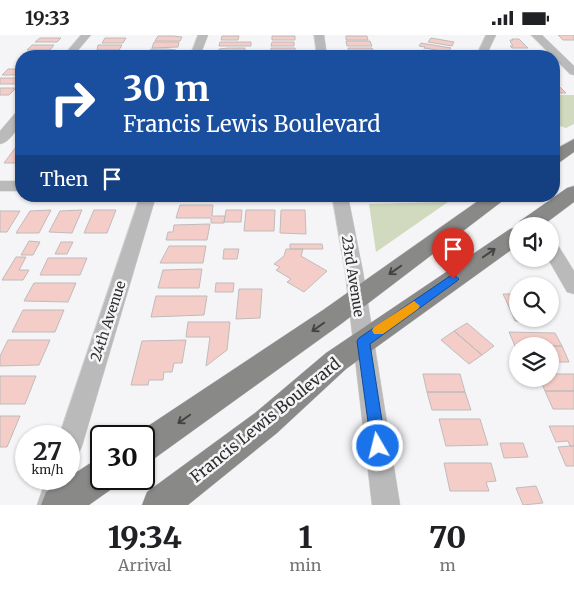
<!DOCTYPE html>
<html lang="en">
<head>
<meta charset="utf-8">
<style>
  body { margin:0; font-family:Merriweather,serif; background:#f2f2f2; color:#202124; height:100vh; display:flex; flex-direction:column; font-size:19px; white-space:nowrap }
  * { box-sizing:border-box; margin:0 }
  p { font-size:16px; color:#757577 }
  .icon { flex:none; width:28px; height:28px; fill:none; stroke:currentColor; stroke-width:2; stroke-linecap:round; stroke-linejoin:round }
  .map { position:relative; height:470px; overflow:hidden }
  .side { display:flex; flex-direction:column; background:#fff; flex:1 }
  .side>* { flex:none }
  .guide { position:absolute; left:15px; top:15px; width:545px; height:152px; border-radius:20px; box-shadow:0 1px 4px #0004; background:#1a4fa0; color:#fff; overflow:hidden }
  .fabs { position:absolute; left:509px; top:182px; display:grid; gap:10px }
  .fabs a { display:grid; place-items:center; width:50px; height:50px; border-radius:50%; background:#fff; box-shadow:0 1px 4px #0004; font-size:25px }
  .speed { position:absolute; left:15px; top:390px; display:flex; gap:10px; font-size:25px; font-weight:700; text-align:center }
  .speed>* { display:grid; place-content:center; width:65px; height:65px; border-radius:50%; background:#fff; box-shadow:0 1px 4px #0004; line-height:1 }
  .speed small { font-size:12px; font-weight:400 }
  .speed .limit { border:2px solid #111; border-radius:8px; background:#fff; color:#111 }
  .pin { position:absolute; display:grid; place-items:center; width:42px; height:42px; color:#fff; margin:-51px -21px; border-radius:50% 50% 50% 0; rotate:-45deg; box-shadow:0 0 5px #0007 }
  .pin .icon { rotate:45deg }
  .me { position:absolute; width:55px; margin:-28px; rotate:352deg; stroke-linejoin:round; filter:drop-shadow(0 0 4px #0008) }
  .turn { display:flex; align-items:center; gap:18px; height:105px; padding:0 25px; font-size:22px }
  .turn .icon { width:65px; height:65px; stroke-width:2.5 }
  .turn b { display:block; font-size:35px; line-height:42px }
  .then { display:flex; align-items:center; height:48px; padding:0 25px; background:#0003; gap:10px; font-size:19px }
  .eta { display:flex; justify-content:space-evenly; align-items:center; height:85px; text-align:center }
  .eta b { font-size:30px; font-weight:800; line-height:35px }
  .status { display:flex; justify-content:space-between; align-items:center; height:35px; padding:0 25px; background:#fff; direction:ltr }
  .status svg { height:14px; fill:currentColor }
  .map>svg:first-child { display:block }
  .green { fill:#d1d9be }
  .building { fill:#f5cdc8; stroke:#bebcbb }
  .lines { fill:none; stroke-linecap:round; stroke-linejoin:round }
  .minor-casing { stroke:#d1d1d3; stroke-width:1 }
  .major-casing { stroke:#d1d1d3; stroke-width:1 }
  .minor { fill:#bababa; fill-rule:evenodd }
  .major { fill:#898988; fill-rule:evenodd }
  .oneway { stroke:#444 }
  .route { fill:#1a73e8; stroke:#114b97 }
  .slow { fill:#f59e0b }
  .labels { text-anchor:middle; stroke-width:5; stroke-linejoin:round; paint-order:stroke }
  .street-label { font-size:14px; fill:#2d2d2e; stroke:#f5f5f7 }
  .near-street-label { font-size:16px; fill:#2d2d2e; stroke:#f5f5f7 }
</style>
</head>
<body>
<div class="status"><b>19:33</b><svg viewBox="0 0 49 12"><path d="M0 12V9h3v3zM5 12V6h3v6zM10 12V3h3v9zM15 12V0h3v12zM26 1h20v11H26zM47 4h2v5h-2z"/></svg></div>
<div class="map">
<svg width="574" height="470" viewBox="0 0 574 470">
  <rect width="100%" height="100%" fill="#f5f5f7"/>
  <path class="green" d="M554,60H574V89L566,93L554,89Z
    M448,167L376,217L369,169Z"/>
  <path class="building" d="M558,0H574V5H563Z
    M158,1H173L182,2L180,6H155Z
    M222,1H239L238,5H221Z
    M272,1H295V5H272Z
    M346,1H367L368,5H346Z
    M40,3H61L57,7H35Z
    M105,3H126L123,8H102Z
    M431,3L454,7L452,11L428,7Z
    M512,4H519L528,13H512L510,11H513L511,8L510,5H513Z
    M346,6H370L372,11H347Z
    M154,7H179L178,12L152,13Z
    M220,7H251V11H219Z
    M272,7H294V11H271Z
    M421,8L451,13L448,17L424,13L425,12L419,11Z
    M32,10H54L50,15H27Z
    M98,10H122L119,15H97Z
    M229,13H245L244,18H218L219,14Z
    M271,13H295V18H271Z
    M348,13H372L374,18H349Z
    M151,14H167L176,15L174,19H148Z
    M423,15L447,19L446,21L420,20Z
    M95,17H117L115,21H92Z
    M504,17H529L533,21H508Z
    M25,18H47L44,21L20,23Z
    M8,34H21V40H2Z
    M0,43H21V46L18,49H0Z
    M554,51H559L566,58H554Z
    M0,53H16L9,60H0Z
    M16,112H21V128H4Z
    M180,170H213L212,181H225L224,188H211V183H176Z
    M51,175L39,198H16L30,176Z
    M82,175L72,198L49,197L60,176Z
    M94,175H116L107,198H84Z
    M226,175H242L241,187H224Z
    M246,175H275L274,196H244Z
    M281,175H305L306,199L280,198Z
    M0,176H20L7,197H0Z
    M210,189L207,205H166L168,197H173L174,190Z
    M29,206L40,207L33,220H21Z
    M61,207H73L67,219H55Z
    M290,209H322L323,214H290Z
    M169,211H206L203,228H160Z
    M224,214H239L237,224H223Z
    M286,214H303L301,221L327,236L304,257L287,247L291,244L276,235L280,232L274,229L284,221Z
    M16,222H26L19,235H29L23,245H2Z
    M48,223H87L80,240H40Z
    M202,234L199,253H158L163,235Z
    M34,248H76L68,267L24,266Z
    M216,248H234L233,257H215Z
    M239,254H262L260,283L236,284Z
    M503,259H518V272H509Z
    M156,261H207L204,280L151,282Z
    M509,272H518V284H548L549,286H515Z
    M23,275H64L55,297H12Z
    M188,287H230L227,315L206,331L210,302H186Z
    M467,288L494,311L482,320L454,296Z
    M454,296L482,320L469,329L441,305Z
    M509,297L555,298L562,311H515Z
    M8,305H50L39,330L0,331V321Z
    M186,305L182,328H174L172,337H164L163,345H149L148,350H131L142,306Z
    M515,311H562L569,327H550V311H518V318Z
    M423,339H460L465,357H427Z
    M550,339H574V356H545L540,344H550Z
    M0,341H36L25,369H0Z
    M545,356H574V374H553Z
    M427,357H465L471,375H432Z
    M0,381H20L7,412H0Z
    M439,384H480L488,410L446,411Z
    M549,391H574V411H570L568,406L556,407Z
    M500,408H523L528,422L504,423Z
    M570,411H574V431H566L558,412Z
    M444,428H491L496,446L486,447L489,456H450Z
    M536,451L543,468L523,470L516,453Z"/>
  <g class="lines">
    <g class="minor-casing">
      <path id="minor" d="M81,0H91L73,21H63Z
        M198,0H208L200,21H190Z
        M314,0H324L327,21H317Z
        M486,0H496L486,21H476Z
        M531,0H542L574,31V40L570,39Z
        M21,75C22,87 13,106 0,109V96L17,76Z
        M0,146H21V156H0Z
        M140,161H156L82,411L78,420L69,423V401H59Z
        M332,161H348L363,237L400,470H372L345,237Z
        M550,205L556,207L574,236V259L567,257L548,224Z
        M69,435L72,444L65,470H37L46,444H69Z"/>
    </g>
    <g class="major-casing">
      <path id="major" d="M574,104V117L560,127L554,128V115Z
        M574,151V167L542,191H518L520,186L567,153Z
        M485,161H509L341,289L155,423L144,428V401H133L323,275Z
        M518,192V210L346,334L277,398L188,470H142L147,457L255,378L326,318L510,194Z
        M101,424V444H117L113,453L89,470H41L46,457L89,429Z"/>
    </g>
    <use href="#minor" class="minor"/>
    <use href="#major" class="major"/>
  </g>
  <defs><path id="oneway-shaft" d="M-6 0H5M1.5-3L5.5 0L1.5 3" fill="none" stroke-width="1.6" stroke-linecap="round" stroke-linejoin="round" transform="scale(1.25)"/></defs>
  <g class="oneway">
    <use href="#oneway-shaft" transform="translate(489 218) rotate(-35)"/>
    <use href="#oneway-shaft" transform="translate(395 235) rotate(145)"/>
    <use href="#oneway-shaft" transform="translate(318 292) rotate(145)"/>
    <use href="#oneway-shaft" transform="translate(184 384) rotate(145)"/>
  </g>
  <path class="route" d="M453,239L459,244L457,246L370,309L386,411L383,416L378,418L372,416L357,306L359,303Z"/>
  <path class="slow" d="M414,266L420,271L418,274L383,299H374L372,295L374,292Z"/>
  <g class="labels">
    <g class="street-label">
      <text transform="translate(353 241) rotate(81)" y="5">23rd Avenue</text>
      <text transform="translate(108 286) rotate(-72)" y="5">24th Avenue</text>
    </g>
    <g class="near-street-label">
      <text transform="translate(265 385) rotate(-39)" y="6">Francis Lewis Boulevard</text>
    </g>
  </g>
</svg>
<div class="fabs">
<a><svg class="icon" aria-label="sound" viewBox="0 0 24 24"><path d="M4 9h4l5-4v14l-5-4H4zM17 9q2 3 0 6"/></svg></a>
<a><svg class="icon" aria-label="search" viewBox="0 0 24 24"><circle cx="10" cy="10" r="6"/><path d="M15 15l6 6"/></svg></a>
<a><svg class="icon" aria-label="layers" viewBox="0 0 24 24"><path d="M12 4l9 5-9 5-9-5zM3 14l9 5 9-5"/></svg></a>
</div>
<div class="speed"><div>27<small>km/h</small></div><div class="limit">30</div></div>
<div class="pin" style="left:453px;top:244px;background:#d93025"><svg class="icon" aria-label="arrive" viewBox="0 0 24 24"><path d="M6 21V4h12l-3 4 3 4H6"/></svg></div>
<svg class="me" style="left:378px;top:411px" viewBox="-20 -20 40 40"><circle r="17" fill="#1a73e8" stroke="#fff" stroke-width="3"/><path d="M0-11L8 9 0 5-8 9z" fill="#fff"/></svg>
<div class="guide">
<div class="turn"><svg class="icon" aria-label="right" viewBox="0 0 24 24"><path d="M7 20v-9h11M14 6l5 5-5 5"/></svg><div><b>30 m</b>Francis Lewis Boulevard</div></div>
<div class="then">Then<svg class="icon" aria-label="arrive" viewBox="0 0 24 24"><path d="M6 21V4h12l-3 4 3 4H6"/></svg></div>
</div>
</div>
<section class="side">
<div class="eta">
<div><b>19:34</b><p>Arrival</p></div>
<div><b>1</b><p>min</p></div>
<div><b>70</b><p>m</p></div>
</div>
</section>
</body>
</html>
